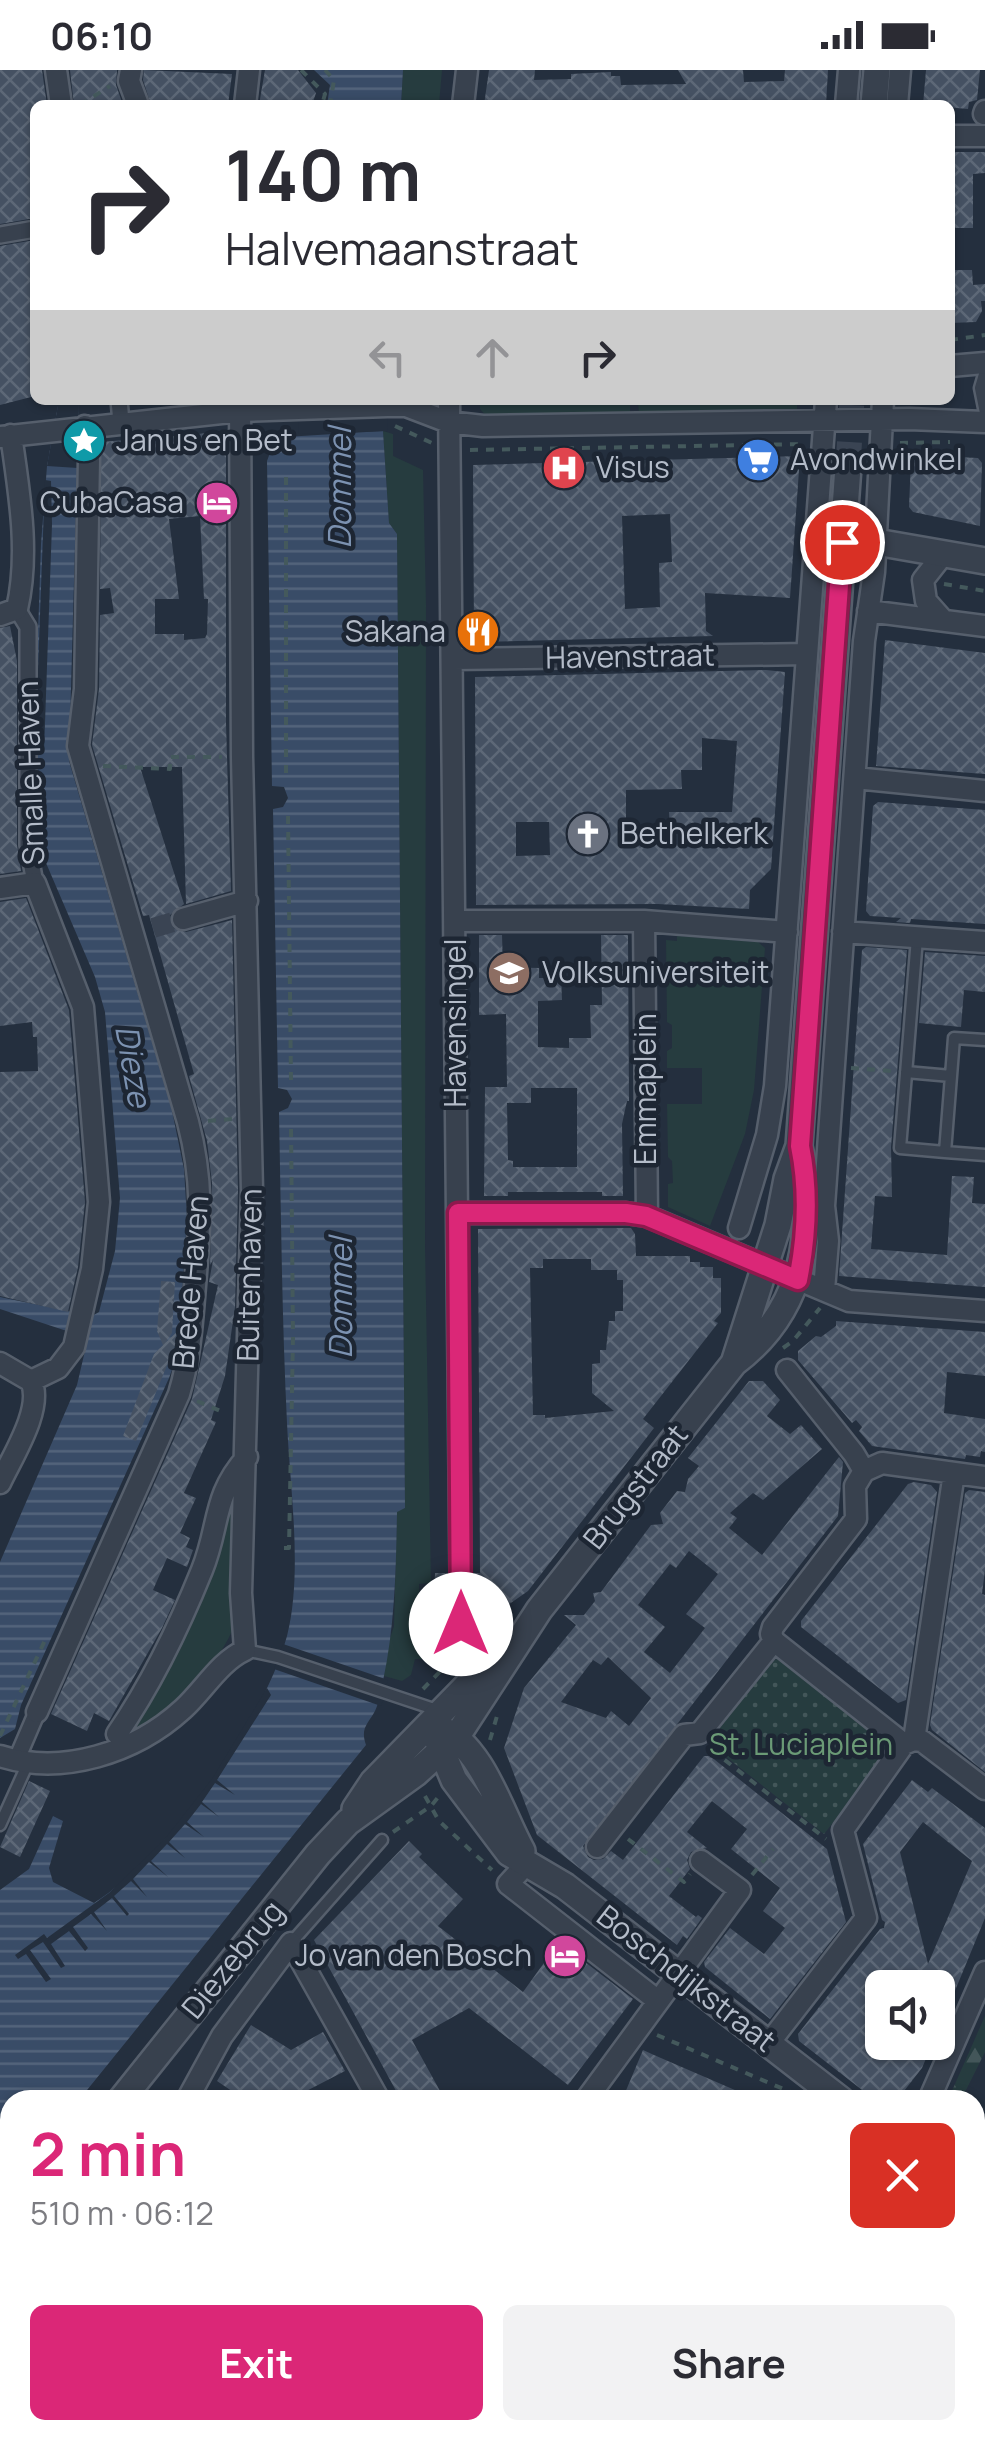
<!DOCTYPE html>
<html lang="en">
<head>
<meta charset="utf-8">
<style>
  body { margin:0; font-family:Manrope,sans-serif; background:#f2f2f3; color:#2b2b33; height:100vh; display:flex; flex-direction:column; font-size:38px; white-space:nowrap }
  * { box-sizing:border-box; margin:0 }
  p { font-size:32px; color:#7c7c81 }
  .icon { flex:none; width:55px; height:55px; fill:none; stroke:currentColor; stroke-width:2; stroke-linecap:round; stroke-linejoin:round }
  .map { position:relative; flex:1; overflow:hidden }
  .side { position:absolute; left:0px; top:2020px; width:985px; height:350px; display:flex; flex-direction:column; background:#fff; border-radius:30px 30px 0 0; box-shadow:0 2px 8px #0004 }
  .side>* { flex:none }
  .banner { position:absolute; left:30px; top:30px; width:925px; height:305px; border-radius:15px; box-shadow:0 2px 8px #0004; background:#fff; color:#2b2b33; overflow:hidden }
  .buttons { position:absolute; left:865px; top:1900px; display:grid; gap:20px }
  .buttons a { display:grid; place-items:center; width:90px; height:90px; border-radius:15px; background:#fff; box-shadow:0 2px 8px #0004; font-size:50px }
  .pin { position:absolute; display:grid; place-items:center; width:85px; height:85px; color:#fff; margin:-42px; border:5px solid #fff; border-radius:50%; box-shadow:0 2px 10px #0007 }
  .me { position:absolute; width:110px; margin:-55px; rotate:0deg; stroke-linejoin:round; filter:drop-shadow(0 0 8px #0008) }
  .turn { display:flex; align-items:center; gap:35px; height:210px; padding:0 30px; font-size:45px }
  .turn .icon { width:130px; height:130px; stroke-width:2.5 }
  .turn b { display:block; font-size:70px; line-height:85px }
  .lanes { display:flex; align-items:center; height:95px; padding:0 30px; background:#0003; justify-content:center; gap:50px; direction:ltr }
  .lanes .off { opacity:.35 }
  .round { display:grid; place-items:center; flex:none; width:105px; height:105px; border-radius:15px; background:#f2f2f3 }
  .headline { display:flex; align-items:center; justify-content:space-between; height:170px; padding:0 30px }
  h1 { font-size:60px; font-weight:700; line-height:75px; color:#db2777 }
  .action { display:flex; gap:20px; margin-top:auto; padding:20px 30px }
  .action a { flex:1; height:115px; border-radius:15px; background:#db2777; color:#fff; font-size:40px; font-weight:700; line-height:115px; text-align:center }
  .action a+a { background:#f2f2f3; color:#2b2b33 }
  .status { display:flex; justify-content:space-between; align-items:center; height:70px; padding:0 50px; background:#fff; direction:ltr }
  .status svg { height:28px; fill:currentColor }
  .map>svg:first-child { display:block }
  .green { fill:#263c3f }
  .forest { fill:url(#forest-firs) }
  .park { fill:url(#park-dots) }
  .water { fill:url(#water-rules) }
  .pier { fill:#242f3e }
  .building { fill:url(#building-cross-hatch); fill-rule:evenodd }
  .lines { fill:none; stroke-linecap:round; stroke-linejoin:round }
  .minor-tunnel { stroke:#3a4453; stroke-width:20; stroke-dasharray:20 10; stroke-linecap:butt }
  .tertiary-tunnel { stroke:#3a4453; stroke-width:25; stroke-dasharray:25 12; stroke-linecap:butt }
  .service-casing { stroke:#565f6c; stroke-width:15 }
  .pedestrian-casing { stroke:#565f6c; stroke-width:20 }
  .minor-casing { stroke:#565f6c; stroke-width:25 }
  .tertiary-casing { stroke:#565f6c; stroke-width:30 }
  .path { stroke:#44595c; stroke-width:4; stroke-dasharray:8 8; stroke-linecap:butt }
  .service { stroke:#38414e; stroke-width:10 }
  .pedestrian { stroke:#38414e; stroke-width:15 }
  .minor { stroke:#38414e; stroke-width:20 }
  .tertiary { stroke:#38414e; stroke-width:25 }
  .route-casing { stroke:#8e194d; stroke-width:25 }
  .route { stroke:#db2777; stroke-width:18 }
  .labels { text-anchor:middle; stroke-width:9; stroke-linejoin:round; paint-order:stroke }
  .poi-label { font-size:30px; fill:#b4bcc9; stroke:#1d2633; text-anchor:start }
  .street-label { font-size:30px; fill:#b4bcc9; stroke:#1d2633 }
  .park-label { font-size:30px; fill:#6b9a76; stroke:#1d2633 }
  .water-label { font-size:32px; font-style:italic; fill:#7c92b1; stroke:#1d2633 }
</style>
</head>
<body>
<div class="status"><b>06:10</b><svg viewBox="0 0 49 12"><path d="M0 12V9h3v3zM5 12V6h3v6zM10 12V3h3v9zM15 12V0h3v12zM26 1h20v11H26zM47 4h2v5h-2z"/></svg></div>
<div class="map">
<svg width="985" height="2370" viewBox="0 0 985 2370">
  <defs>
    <pattern id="forest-firs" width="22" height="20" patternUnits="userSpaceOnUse" patternTransform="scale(2.5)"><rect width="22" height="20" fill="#263c3f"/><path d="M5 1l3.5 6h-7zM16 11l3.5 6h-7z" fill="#435659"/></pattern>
    <pattern id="park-dots" width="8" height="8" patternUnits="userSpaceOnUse" patternTransform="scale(2.5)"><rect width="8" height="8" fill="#263c3f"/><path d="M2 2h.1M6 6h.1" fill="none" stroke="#435659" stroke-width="1.8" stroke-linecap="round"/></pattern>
    <pattern id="water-rules" width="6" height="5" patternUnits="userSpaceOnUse" patternTransform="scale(2.5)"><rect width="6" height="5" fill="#394c67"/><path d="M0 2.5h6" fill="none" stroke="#53647b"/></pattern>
    <pattern id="building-cross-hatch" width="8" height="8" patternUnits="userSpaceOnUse" patternTransform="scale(2.5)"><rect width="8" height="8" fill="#455162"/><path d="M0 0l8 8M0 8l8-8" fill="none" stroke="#5d6877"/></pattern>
  </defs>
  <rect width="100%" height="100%" fill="#242f3e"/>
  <path class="green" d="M403,0H442L439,35H401Z
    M480,330H630V346L487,347L480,339Z
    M638,330H797V342L639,346Z
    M383,361L393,364V386L423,400L426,535L425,1174L431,1513L419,1514L420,1558H432L433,1589H415L411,1605L402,1611L384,1606L386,1581L394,1556L397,1441L405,1438L397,464L389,453Z
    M677,866L758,872L765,878L754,1020L745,1064L710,1156L668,1137V1114L673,1113L672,1091L668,1087L667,1034H702V998H667V981L672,978V955L667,952L666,870L677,871Z
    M235,1412L236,1551C221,1596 168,1646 124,1665Z"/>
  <path class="forest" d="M985,1946V1982L961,2030H948Z"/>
  <path class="park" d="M777,1589L785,1591L887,1674L884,1688L824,1764L706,1671L766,1595Z"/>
  <path class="water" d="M314,0H403L401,35H327L330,15Z
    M59,330H79L69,691L171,1036L184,1099L187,1149L178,1283L169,1308L21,1635L15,1659L0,1668V1492L77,1315L88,1268L0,1239V1227L92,1246L99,1242L115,1181L120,1128L105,942L95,907L37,772L34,684L41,474L47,396Z
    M383,361L389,453L397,464L405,1438L397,1442C396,1499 395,1555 383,1611C381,1620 379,1633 375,1641C368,1654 360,1658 366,1675L79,2030H10V2121L0,2118V1820L29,1799L53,1746L63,1751L49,1798L53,1812L94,1833C169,1785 264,1651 287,1566C303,1504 290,1418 287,1353C282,1249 281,1146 279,1042L288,1038L292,1029L287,1020L278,1018L273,739L283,737L288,728L284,717L272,716L267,391L274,372L285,367Z
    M0,2133L10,2148V2340L0,2334Z
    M35,2360H254L260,2370H45Z"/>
  <path class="pier" d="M59,330H79L78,398L47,396Z
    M298,330H387L388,361L299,364Z
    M45,410L51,411L52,454L44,681H35Z
    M283,1574L388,1610L381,1636L274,1599Z
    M267,1618L271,1625L217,1710L235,1725L215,1713L202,1732L219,1747L201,1734L187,1752L204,1767L185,1754L169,1772L185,1788L167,1774L151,1791L168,1807L149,1792L133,1809L147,1827L131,1811L114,1826L129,1844L127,1846L112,1828L94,1842L107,1861L91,1844L73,1857L88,1878L85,1881L69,1861L51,1874L65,1896L61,1898L43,1872L30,1880L51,1909L46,1912L26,1884L18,1889L15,1885L44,1864L47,1868L109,1823L164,1770L212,1709Z"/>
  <path class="building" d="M0,0H42L47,35H35V148L0,154Z
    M70,0H117L116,15L123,35H74Z
    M144,0L232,4L228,35H151L143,10Z
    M265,0H298L316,23L312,35H259Z
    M489,0H535L534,10L571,9V4L611,2V6H620L621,15L686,14L678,0H743L744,12L784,11L785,0H828L826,35H484Z
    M926,0H980L977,30L969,32L968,39L923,35Z
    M950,82H985V103L973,104V158H950Z
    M35,170V326L0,335V176Z
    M950,200H972L973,215L985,214V231H981L982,241L976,252L950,253Z
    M221,362L222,368H226V653L231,821L186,834L182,697H140L184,834L170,845L173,858L186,862L232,850L238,1120L235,1237L225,1306L211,1350L216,1352L184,1423L196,1428L180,1463L190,1468L186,1477L193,1480L187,1497L167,1488L153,1520L175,1530L162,1558L109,1651L94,1643L87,1661L51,1644L192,1329L218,1215L209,1212L213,1190L210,1195L212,1113L207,1071L189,1006L194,1004L149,845L143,846L92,675L99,619L100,545L114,543L110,518L100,519L101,372ZM200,446L204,529H208L207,564L205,568L184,570V564H155V529H179L169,449Z
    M916,385L978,388L982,393L980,456L913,442L909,437L911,389Z
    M800,386L790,528L705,523L706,561L713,566L479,572L474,567L473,395ZM670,444L672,492L659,493L660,537L625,539L622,446Z
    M10,556L17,591V775L21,801L0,804V558Z
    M885,570L985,583V704L876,696Z
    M766,600L785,602L774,756L771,799L750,820L749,839L658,834L476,835L475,607ZM702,668L737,671L732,742H669L670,760H626V720L682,719L681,700H702ZM516,752H549L550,785L516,786Z
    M878,732L985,740V854L911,849L910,853L896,852L901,848L870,846L866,841L868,810L873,736Z
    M26,828L69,940L85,1132L78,1197L68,1242L0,1226V1002L38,1001L37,967H33L32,952L0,956V832Z
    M479,865H502L503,897L539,898V908H561L562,930L538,931V977L569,978V968H591L590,935H602L601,865H628L629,1031H627L622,1054L623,1126H602V1122H508V1126H484L485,1017H507L506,944L479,945ZM531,1018H577V1097H513V1091L508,1090L507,1033H531Z
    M866,877L907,880L891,1077L892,1127L875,1126L871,1179L947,1185L952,1106L974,1107L972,1133L985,1134V1217L839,1206L862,880Z
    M925,882L985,886V922L964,920L961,957L919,953Z
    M631,1158L635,1164L636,1186H690V1192H700V1197H713V1208H721V1243L714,1251L718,1253L643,1349L654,1358L528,1521L474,1559V1503H480L478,1159ZM543,1189H591V1200H617V1210H623V1241H615V1251H609L606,1280H600V1293L592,1294V1323L614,1341L545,1348V1345H533L530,1198H543Z
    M161,1211L175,1212L172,1263L166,1272L177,1262L175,1276L136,1371L123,1366L154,1284L163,1275L157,1261Z
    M836,1251L985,1262V1306L947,1302L944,1343L985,1349V1382L981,1381L980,1387L966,1385L965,1389L872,1376L859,1361L862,1357L856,1350L852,1353L798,1290V1281L816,1266L821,1267L836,1256Z
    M749,1311H763L780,1330L767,1346L790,1364L801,1355L822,1379L763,1430L753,1423L730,1443L737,1448L729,1458L762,1485L839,1387L843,1392L838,1446L583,1776L588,1787L594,1790L603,1789L611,1781L623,1790L704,1686H710L827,1779L846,1852L770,1949L705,1897L704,1892L730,1858L764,1884L785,1858L763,1841L780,1818L731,1779L747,1759L712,1731L687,1762L707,1778L691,1782L687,1790L690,1799L669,1826L696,1847L698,1845L702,1848L687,1869L683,1866L677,1875L537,1765L504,1678L524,1618L576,1555L564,1545H584L595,1531L593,1523L601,1522L651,1455L663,1454L660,1443L677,1421L685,1422L688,1409L699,1396L688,1388ZM689,1481L718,1504L686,1544L705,1558L670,1603L644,1582L665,1557L638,1535L670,1494L676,1498ZM608,1587L651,1628L629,1656L611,1641L606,1648L561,1632L593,1590L601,1595Z
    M914,1412L931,1415L937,1422L906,1630L898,1633L801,1557V1551L908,1414Z
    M969,1420L985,1422V1500L982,1524L985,1525V1702L932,1660L930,1655L965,1423Z
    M435,1503H447V1555L453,1565L462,1568L436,1586V1556L433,1555Z
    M912,1710L928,1722L932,1718L985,1758V1848L938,1962V1918H882V1972H933L922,1998L904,2021L906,2030H875L799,1971L798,1964L880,1859L884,1858L885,1852L882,1850L863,1774ZM923,1752L972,1791L928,1894L900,1782Z
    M29,1711L50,1721L20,1787L0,1777Z
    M409,1771L422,1784L419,1787L463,1829L438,1856L523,1922L559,1872L633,1929L568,2015L469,1938L412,1970L445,2030H401L314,1870Z
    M251,1955L291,1980L323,1962L345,2001L289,2030H245L217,2011Z
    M643,1980L654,1985L758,2030H622Z"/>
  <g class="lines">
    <path class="minor-tunnel" d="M153,858L183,849"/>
    <path class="tertiary-tunnel" d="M848,397L852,330"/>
    <g class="service-casing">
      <path id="service" d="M985,301L980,318L985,343
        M917,868L900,1078L945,1082
        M985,970L954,968L945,1082L985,1085
        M906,1002L951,1006
        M245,1580L278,1587L437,1640
        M0,1755L28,1693
        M291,1873L382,1770
        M975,2128L985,2104
        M740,2360L770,2370"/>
    </g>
    <g class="pedestrian-casing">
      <path id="pedestrian" d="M0,165L35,159
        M119,330L121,352
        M17,539L28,557V775L35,813
        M16,1691L37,1642
        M302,2360L307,2370
        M429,2370L432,2360
        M529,2370L531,2360"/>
    </g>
    <g class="minor-casing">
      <path id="minor" d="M56,0L61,35
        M131,0L129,11L138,35
        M245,35L249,0
        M463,35L467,0
        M846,35L849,0
        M897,35L900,0
        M984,44L985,41
        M950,66H985
        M950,296L985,293
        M449,330L461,1554
        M0,367L240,341L387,336H406L448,352L483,356L909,349L985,352
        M868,541L985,556
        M0,545L17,539C30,482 19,422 11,365
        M942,549L926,531L923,510L945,482
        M453,589L807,584
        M855,708L985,721
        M0,818L35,813L83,937L99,1132L92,1199L74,1277L58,1298L31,1311
        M183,849L247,831
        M455,851H644L787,862
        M644,851L647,1146
        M843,862L985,872
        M458,1143H626L647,1146L849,1231L985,1241
        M739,1158L767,1065L775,1016L826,330
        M824,1220L828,1171L824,1136L864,571L874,502L883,330
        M0,1293L31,1311
        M787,1300L854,1384L864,1401
        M864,1401L882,1393L985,1407
        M0,1413C12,1387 44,1338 31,1311
        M774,1571L904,1674L914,1670L922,1671L985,1719
        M37,1642L179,1324C190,1288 192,1253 195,1216C200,1154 204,1113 188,1052L78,676L85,619L89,388L85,356
        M117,1664C152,1613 179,1557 202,1500C220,1456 212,1426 247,1387
        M914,1670L954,1403
        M0,1686C62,1706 135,1683 183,1639C204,1620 219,1592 245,1580L241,1523L252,1120L242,687L240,330
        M597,1777L684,1665L700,1663L774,1571L771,1564L773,1557L856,1449L855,1416L864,1401
        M528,1792L508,1814L658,1931
        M769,1973L866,1848L843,1760L904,1674
        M187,2030L222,1966L291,1873L379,2030
        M586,2030L740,1820L701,1791
        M929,2030L985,1902"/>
    </g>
    <g class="tertiary-casing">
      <path id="tertiary" d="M874,35L877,0
        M876,472L985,491
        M734,1293L778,1155L787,1109L799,1076
        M431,1655L454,1710L509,1783L565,1816L841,2030
        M441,1659C482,1676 501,1743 522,1781
        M355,1739L373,1712L493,1589
        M121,2030L318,1784L348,1752L416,1703L457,1666L539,1540L734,1293C805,1240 817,1159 799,1076L848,397
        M0,2178L10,2166
        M810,2370L814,2360"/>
    </g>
    <path class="path" d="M301,0L325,24L322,35
      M325,0L334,10L330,35
      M80,35L110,16
      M950,270L985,265
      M509,330H510
      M560,330L578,333
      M395,356L432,373
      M900,373L950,372
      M470,380L805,374
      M286,407V709
      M944,514L985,521
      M103,696L170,699V687H222
      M288,746L291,1011
      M851,998L892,1001
      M208,1051L233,1049
      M783,1278L793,1271L820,1238
      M197,1331L225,1343
      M284,1478H289L293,1268L291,1055
      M423,1619L457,1584L461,1573
      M0,1666L47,1566
      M490,1670L497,1646
      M712,1680L826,1769
      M425,1726L439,1751L492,1800
      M393,1762L431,1736L440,1725
      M628,1769L684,1812L690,1804
      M752,1805L773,1779
      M657,1965L795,2024
      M0,2147L10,2135
      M0,2213L10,2200"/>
    <use href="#service" class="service"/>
    <use href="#pedestrian" class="pedestrian"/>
    <use href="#minor" class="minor"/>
    <use href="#tertiary" class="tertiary"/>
  </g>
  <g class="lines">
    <g class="route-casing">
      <path id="route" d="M461,1554L458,1143H626L646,1146L798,1210C807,1165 809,1120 800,1076L842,472"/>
    </g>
    <use href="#route" class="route"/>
  </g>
  <defs>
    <g id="sight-disc" transform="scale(2.25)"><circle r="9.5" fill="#0f9aa8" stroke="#1d2633"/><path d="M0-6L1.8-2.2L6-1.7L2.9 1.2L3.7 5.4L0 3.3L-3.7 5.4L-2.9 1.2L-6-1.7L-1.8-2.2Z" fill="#fff"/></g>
    <g id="supermarket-disc" transform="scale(2.25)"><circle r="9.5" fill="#3f7fe0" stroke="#1d2633"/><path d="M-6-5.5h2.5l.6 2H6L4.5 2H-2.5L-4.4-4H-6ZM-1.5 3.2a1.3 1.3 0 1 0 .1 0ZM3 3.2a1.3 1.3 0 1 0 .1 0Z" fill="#fff"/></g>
    <g id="hospital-disc" transform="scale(2.25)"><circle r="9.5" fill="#e0444e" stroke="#1d2633"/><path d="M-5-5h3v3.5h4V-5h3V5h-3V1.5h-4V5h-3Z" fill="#fff"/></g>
    <g id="hotel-disc" transform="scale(2.25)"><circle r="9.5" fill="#d1479c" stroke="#1d2633"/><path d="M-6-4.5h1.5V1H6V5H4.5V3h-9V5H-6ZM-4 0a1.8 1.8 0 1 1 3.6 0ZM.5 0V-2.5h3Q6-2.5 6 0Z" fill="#fff"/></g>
    <g id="restaurant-disc" transform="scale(2.25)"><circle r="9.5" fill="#e8710a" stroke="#1d2633"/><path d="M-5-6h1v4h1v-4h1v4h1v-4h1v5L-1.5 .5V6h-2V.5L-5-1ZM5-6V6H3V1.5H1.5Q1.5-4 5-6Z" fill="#fff"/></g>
    <g id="church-disc" transform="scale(2.25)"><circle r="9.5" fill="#6b7280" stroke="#1d2633"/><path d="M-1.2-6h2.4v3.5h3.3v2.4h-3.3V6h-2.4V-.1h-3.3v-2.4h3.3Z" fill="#fff"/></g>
    <g id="university-disc" transform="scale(2.25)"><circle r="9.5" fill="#8d6e63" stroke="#1d2633"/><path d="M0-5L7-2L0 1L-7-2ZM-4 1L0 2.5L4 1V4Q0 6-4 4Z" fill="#fff"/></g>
  </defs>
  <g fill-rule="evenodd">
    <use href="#sight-disc" x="84" y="371"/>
    <use href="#supermarket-disc" x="758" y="390"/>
    <use href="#hospital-disc" x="564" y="398"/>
    <use href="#hotel-disc" x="217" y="433"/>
    <use href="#restaurant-disc" x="478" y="562"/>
    <use href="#church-disc" x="588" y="764"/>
    <use href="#university-disc" x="509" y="903"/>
    <use href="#hotel-disc" x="565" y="1886"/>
  </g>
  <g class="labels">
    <g class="poi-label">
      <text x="116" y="381">Janus en Bet</text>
      <text x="790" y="400">Avondwinkel</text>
      <text x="596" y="408">Visus</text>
      <text x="184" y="443" text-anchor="end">CubaCasa</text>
      <text x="446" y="572" text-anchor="end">Sakana</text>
      <text x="620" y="774">Bethelkerk</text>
      <text x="542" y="913">Volksuniversiteit</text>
      <text x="532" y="1896" text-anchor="end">Jo van den Bosch</text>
    </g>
    <g class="street-label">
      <text transform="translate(630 587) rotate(-1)" y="10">Havenstraat</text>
      <text transform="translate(31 703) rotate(-92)" y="10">Smalle Haven</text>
      <text transform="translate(456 953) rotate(-90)" y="10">Havensingel</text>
      <text transform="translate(646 1019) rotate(-90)" y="10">Emmaplein</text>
      <text transform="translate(250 1205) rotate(-89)" y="10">Buitenhaven</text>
      <text transform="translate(191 1212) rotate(-85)" y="10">Brede Haven</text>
      <text transform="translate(636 1417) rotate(-52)" y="10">Brugstraat</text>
      <text transform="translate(233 1890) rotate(-51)" y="10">Diezebrug</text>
      <text transform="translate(686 1909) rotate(38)" y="10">Boschdijkstraat</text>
    </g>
    <g class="park-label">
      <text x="801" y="1685">St. Luciaplein</text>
    </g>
    <g class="water-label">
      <text transform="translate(340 418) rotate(-90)" y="11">Dommel</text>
      <text transform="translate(133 996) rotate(80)" y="11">Dieze</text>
      <text transform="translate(341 1228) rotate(-90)" y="11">Dommel</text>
    </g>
  </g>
</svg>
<div class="buttons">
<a><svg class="icon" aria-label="sound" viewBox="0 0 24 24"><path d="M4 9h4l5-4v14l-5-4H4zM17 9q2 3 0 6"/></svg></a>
</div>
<div class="pin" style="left:842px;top:472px;background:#d93025"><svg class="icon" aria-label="arrive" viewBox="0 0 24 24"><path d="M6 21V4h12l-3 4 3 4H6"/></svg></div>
<svg class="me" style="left:461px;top:1554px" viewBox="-20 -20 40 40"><circle r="19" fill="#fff"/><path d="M0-13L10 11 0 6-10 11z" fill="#db2777"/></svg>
<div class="banner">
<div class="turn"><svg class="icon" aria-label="right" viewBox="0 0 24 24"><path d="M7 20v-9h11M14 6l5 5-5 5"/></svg><div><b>140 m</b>Halvemaanstraat</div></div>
<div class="lanes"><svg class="icon off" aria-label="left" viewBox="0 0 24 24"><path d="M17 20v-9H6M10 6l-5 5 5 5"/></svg><svg class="icon off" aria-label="ahead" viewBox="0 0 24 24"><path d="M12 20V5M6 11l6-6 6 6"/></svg><svg class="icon" aria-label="right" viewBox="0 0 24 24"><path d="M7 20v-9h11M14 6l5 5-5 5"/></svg></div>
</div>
<section class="side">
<div class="headline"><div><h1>2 min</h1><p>510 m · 06:12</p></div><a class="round" style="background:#d93025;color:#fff"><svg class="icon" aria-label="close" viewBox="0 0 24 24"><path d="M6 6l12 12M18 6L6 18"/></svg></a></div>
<div class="action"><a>Exit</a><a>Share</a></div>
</section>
</div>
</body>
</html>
